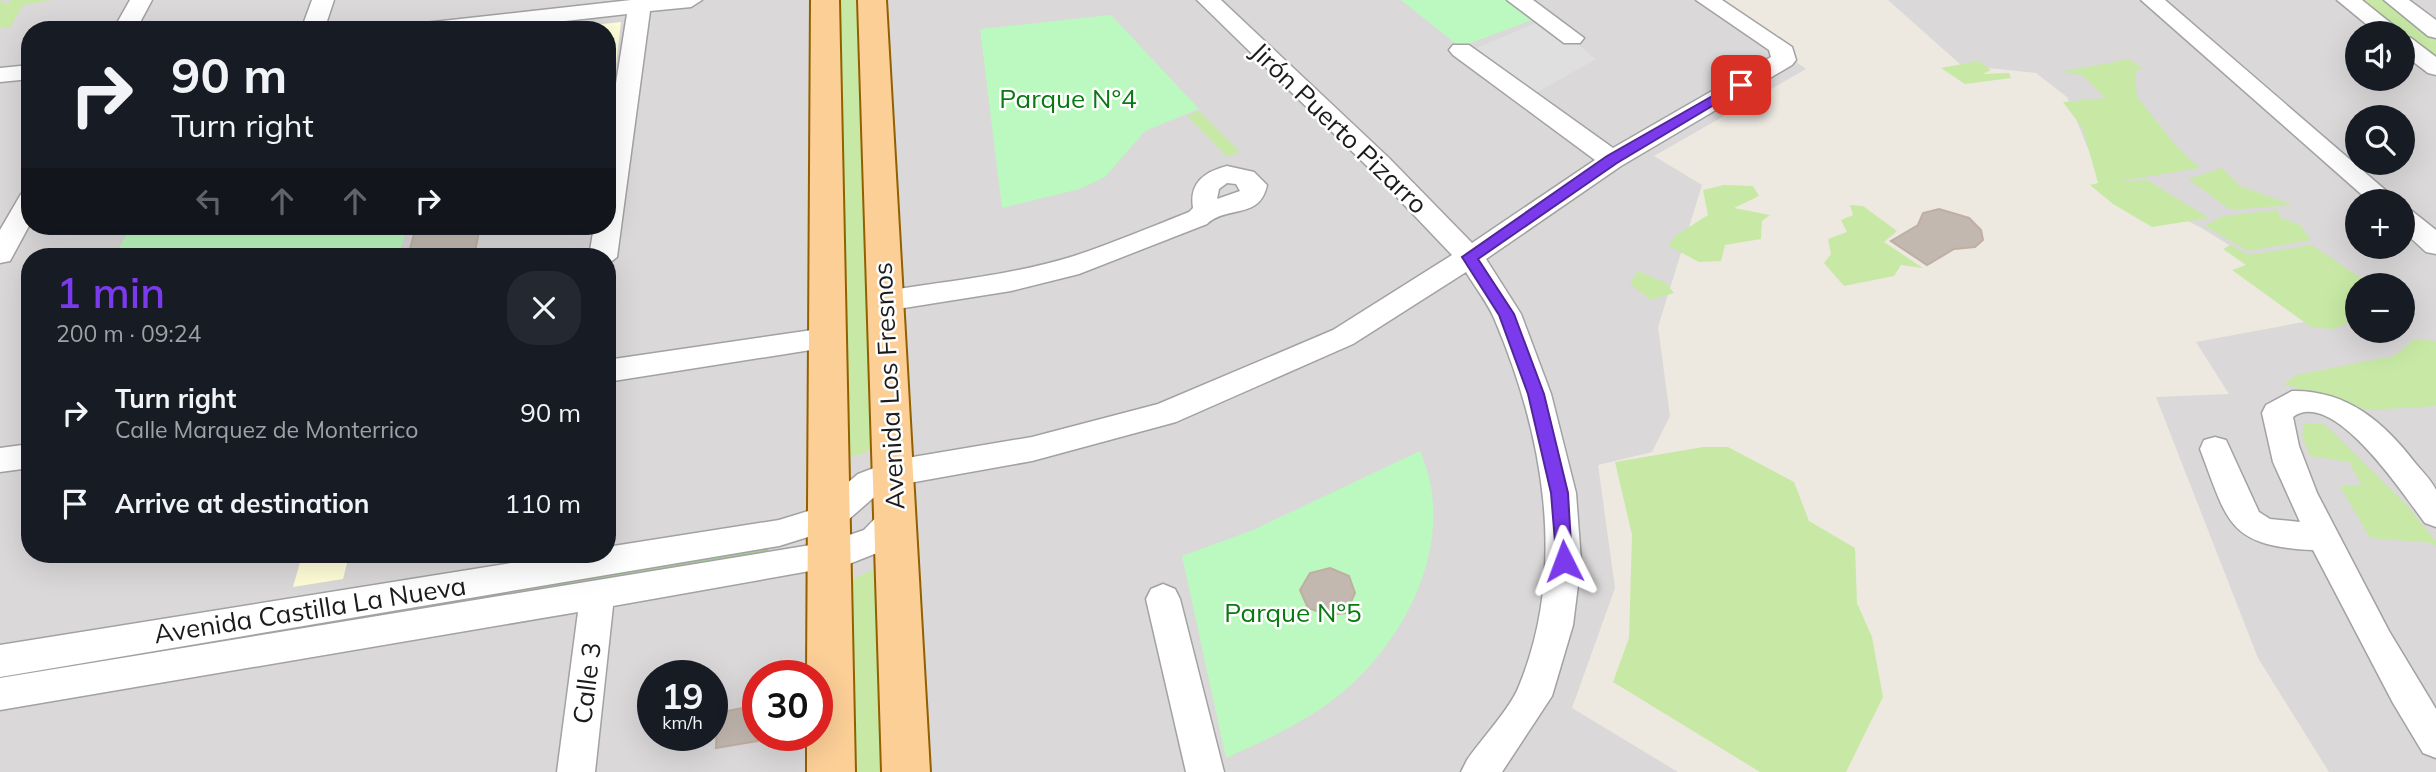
<!DOCTYPE html>
<html lang="en">
<head>
<meta charset="utf-8">
<style>
  body { margin:0; font-family:Mulish,sans-serif; background:#242831; color:#f1f3f6; height:100vh; display:flex; flex-direction:column; font-size:26px; white-space:nowrap }
  * { box-sizing:border-box; margin:0 }
  p { font-size:23px; color:#9ea1a6 }
  .icon { flex:none; width:38px; height:38px; fill:none; stroke:currentColor; stroke-width:2; stroke-linecap:round; stroke-linejoin:round }
  .map { position:relative; flex:1; overflow:hidden }
  .panel { position:absolute; left:21px; top:248px; width:595px; height:315px; display:flex; flex-direction:column; background:#171b24; border-radius:28px; box-shadow:0 7px 28px #0002 }
  .panel>* { flex:none }
  .banner { position:absolute; left:21px; top:21px; width:595px; height:214px; border-radius:28px; box-shadow:0 7px 28px #0002; background:#171b24; color:#f1f3f6; overflow:hidden }
  .tools { position:absolute; left:2345px; top:21px; display:grid; gap:14px }
  .tools a { display:grid; place-items:center; width:70px; height:70px; border-radius:50%; background:#171b24; box-shadow:0 7px 28px #0002; font-size:35px }
  .speed { position:absolute; left:637px; top:660px; display:flex; gap:14px; font-size:35px; font-weight:700; text-align:center }
  .speed>* { display:grid; place-content:center; width:91px; height:91px; border-radius:50%; background:#171b24; box-shadow:0 7px 28px #0002; line-height:1 }
  .speed small { font-size:18px; font-weight:400 }
  .speed .limit { border:10px solid #d22; background:#fff; color:#111 }
  .pin { position:absolute; display:grid; place-items:center; width:60px; height:60px; color:#fff; margin:-30px; border-radius:14px; box-shadow:0 4px 10px #0006 }
  .me { position:absolute; width:77px; margin:-38px; rotate:357deg; stroke-linejoin:round; filter:drop-shadow(0 0 5px #0008) }
  .turn { display:flex; align-items:center; gap:24px; height:147px; padding:0 35px; font-size:32px }
  .turn .icon { width:91px; height:91px; stroke-width:2.5 }
  .turn b { display:block; font-size:49px; line-height:60px }
  .lanes { display:flex; align-items:center; height:66px; padding:0 35px; background:#0003; justify-content:center; gap:35px; direction:ltr }
  .lanes .off { opacity:.35 }
  .round { display:grid; place-items:center; flex:none; width:74px; height:74px; border-radius:28px; background:#242831 }
  .head { display:flex; align-items:center; justify-content:space-between; height:119px; padding:0 35px }
  h1 { font-size:42px; font-weight:600; line-height:52px; color:#7c3aed }
  ul { padding:0; list-style:none }
  li { display:flex; align-items:center; gap:21px; height:91px; padding:0 35px }
  li div { flex:1 }
  li b { display:block; font-size:26px }
  li em { font-style:normal }
  .map>svg:first-child { display:block }
  .residential { fill:#dad8d8; fill-rule:evenodd }
  .education { fill:#fffed8 }
  .grass { fill:#c7e9a5 }
  .forest { fill:#a6cd95 }
  .park { fill:#bcf9c0 }
  .parking { fill:#dfdfdf }
  .building { fill:#c2b8b0; stroke:#bfafa3; stroke-width:2 }
  .lines { fill:none; stroke-linecap:round; stroke-linejoin:round }
  .minor-casing { stroke:#a2a2a2; stroke-width:3 }
  .major-casing { stroke:#936000; stroke-width:4 }
  .minor { fill:#fff; fill-rule:evenodd }
  .major { fill:#fccf97; fill-rule:evenodd }
  .route { fill:#7c3aed; stroke:#51269a; stroke-width:2 }
  .labels { text-anchor:middle; stroke-width:5; stroke-linejoin:round; paint-order:stroke }
  .park-label { font-size:26px; fill:#0a7912; stroke:#fff }
  .street-label { font-size:26px; fill:#1b1b1b; stroke:#fff }
</style>
</head>
<body>
<div class="map">
<svg width="2436" height="772" viewBox="0 0 2436 772">
  <rect width="100%" height="100%" fill="#ede9e1"/>
  <path class="residential" d="M0,0H1709L1806,69L1654,156L1702,185L1658,327L1670,416L1652,452L1598,465L1615,588L1572,708L1678,772H0ZM30,30H607V226H30ZM30,257H607V555H30ZM653,676H712V735H653ZM758,676H817V735H758Z
    M1888,0H2436V772H2329L2258,658L2156,397L2229,394L2196,342L2325,318L2357,325V331H2403V316L2418,312L2403,307V285H2357L2281,277L2200,227L2100,178L2067,97L2036,73L1961,65ZM2357,33H2403V79H2357ZM2357,117H2403V163H2357ZM2357,201H2403V247H2357Z"/>
  <path class="education" d="M621,22L616,65H607V30H546Z
    M302,555H349L343,579L293,587Z"/>
  <path class="grass" d="M3,0L2,4L10,3V0H52L23,5L10,27L0,28V1Z
    M838,0H861L875,441C868,453 862,456 848,455Z
    M2362,0H2383L2436,40V61L2360,3Z
    M2129,59L2143,69L2135,71L2137,97L2178,148L2200,168L2114,182L2147,180L2209,218L2152,227L2113,204L2090,185L2098,183L2083,129L2063,102L2106,98L2082,75L2061,72Z
    M1979,61L1991,70L1983,74L2009,73L2011,78L1965,84L1941,68Z
    M1199,111L1240,152L1227,157L1187,116Z
    M2222,168L2240,186L2292,205L2231,210L2188,179Z
    M1724,185L1753,186L1759,196L1734,208L1770,215L1762,221L1761,239L1725,245L1721,261L1699,262L1669,246L1675,236L1708,215L1703,190Z
    M1850,205L1863,206L1897,231L1884,242L1923,268L1901,265L1894,276L1844,286L1824,263L1831,254L1828,239L1847,232L1841,220L1853,215Z
    M2277,210L2281,218L2300,225L2311,240L2248,251L2205,226L2223,216Z
    M2230,245L2249,255L2312,245L2371,285H2357V320L2333,329L2311,327L2232,270L2246,265L2223,249Z
    M1638,271L1666,283L1674,293L1651,300L1630,284Z
    M2414,339L2436,341V406L2369,410L2284,384L2296,375L2394,356Z
    M2304,423L2324,424L2406,504L2436,542V547L2433,543L2370,538L2340,486H2362L2349,462L2310,456L2302,436Z
    M1703,447H1728L1794,482L1809,521L1855,548L1857,603L1872,637L1883,697L1846,772H1760L1613,682L1629,638L1632,535L1615,462Z
    M878,567L887,772H850L847,582Z"/>
  <path class="forest" d="M768,545V556L0,683V672Z"/>
  <path class="park" d="M1401,0H1515L1540,17L1460,47Z
    M1111,15L1199,109L1145,131L1105,177L1080,189L1002,208L980,29Z
    M130,226H408L398,257H115Z
    M1420,451C1459,538 1407,641 1338,696C1304,723 1265,740 1226,758L1182,556L1253,530Z"/>
  <path class="parking" d="M1545,19L1596,59L1522,101L1463,54Z"/>
  <path class="building" d="M1939,209L1969,218L1981,230L1983,240L1975,247L1954,249L1927,265L1891,241L1918,225L1923,213Z
    M416,226H480L474,257H408Z
    M1330,568L1349,576L1355,593L1346,613L1328,615L1308,608L1300,590L1310,573Z
    M758,705V741L716,748L717,713Z"/>
  <g class="lines">
    <g class="minor-casing">
      <path id="minor" d="M130,0H152L136,30H113Z
        M312,0H334L324,30H301Z
        M631,0H702L691,7L650,11L617,257L607,265V257H589L594,226H607V140L627,14L487,30H413L424,23Z
        M1197,0H1221L1389,158L1472,243L1595,160L1453,55L1449,50L1453,45H1469L1613,148L1771,57L1769,50L1696,0H1722L1792,47L1796,60L1792,65L1621,166L1486,259L1521,314L1551,394L1576,493L1581,561L1573,625L1552,696L1502,772H1461L1467,760C1482,738 1510,709 1519,686C1568,567 1543,433 1494,318C1487,302 1475,287 1466,272L1353,344L1176,422L1032,461L898,485L880,492L840,527L779,546L0,677V645L561,555H607V547L779,520L818,508L858,474L895,460L1032,437L1158,404L1333,330L1452,255L1371,170Z
        M1507,0H1533L1584,38L1580,43H1564Z
        M2141,0H2165L2398,201H2369Z
        M2337,0H2362L2403,33H2377Z
        M2384,0H2409L2436,20V38L2428,36Z
        M2403,36L2411,38L2436,57V75L2428,73L2403,54Z
        M30,65V79L0,82V68Z
        M1227,166L1254,172L1267,185C1260,220 1227,205 1207,224L1079,274L1011,291L885,311L875,308L871,301L875,294L885,291C948,281 1013,275 1074,256C1113,243 1151,227 1189,212L1193,208C1189,183 1204,172 1227,166ZM1227,183L1236,184L1240,191L1217,199L1219,189Z
        M30,191V224L10,261L0,263V230L21,194Z
        M2403,208L2412,211L2436,230V254L2426,252L2403,231Z
        M826,328L836,332L840,339L836,346L607,382V360Z
        M2292,391C2347,390 2384,422 2416,464C2422,471 2432,481 2436,490C2436,499 2436,517 2436,527L2425,523C2405,497 2334,387 2293,417L2299,446L2317,493L2389,631L2436,709V758L2423,753L2393,703L2313,550C2227,546 2228,522 2200,449L2204,440L2215,437L2226,440L2259,512L2270,519L2300,522L2273,462L2262,413L2266,405Z
        M30,444V468L0,472V448Z
        M895,505L906,509L911,518L901,536L887,549L849,564L613,606L595,772H557L578,612L0,710V678L829,542L864,530L884,509Z
        M1163,584L1175,589L1180,599L1224,772H1186L1146,599L1151,589Z"/>
    </g>
    <g class="major-casing">
      <path id="major" d="M811,0H839L855,772H807V735H817V676H807Z
        M858,0H886L930,772H882Z"/>
    </g>
    <use href="#minor" class="minor"/>
    <use href="#major" class="major"/>
  </g>
  <path class="route" d="M1737,82L1747,85L1617,163L1478,259L1514,314L1544,394L1568,493L1572,561L1564,568L1557,566L1551,493L1528,394L1499,315L1462,257L1607,156Z"/>
  <g class="labels">
    <g class="park-label">
      <text x="1068" y="108">Parque N°4</text>
      <text x="1293" y="622">Parque N°5</text>
    </g>
    <g class="street-label">
      <text transform="translate(1339 128) rotate(44)" y="9">Jirón Puerto Pizarro</text>
      <text transform="translate(889 386) rotate(-93)" y="9">Avenida Los Fresnos</text>
      <text transform="translate(310 610) rotate(-9)" y="9">Avenida Castilla La Nueva</text>
      <text transform="translate(587 683) rotate(-83)" y="9">Calle 3</text>
    </g>
  </g>
</svg>
<div class="tools">
<a><svg class="icon" aria-label="sound" viewBox="0 0 24 24"><path d="M4 9h4l5-4v14l-5-4H4zM17 9q2 3 0 6"/></svg></a>
<a><svg class="icon" aria-label="search" viewBox="0 0 24 24"><circle cx="10" cy="10" r="6"/><path d="M15 15l6 6"/></svg></a>
<a>+</a>
<a>−</a>
</div>
<div class="speed"><div>19<small>km/h</small></div><div class="limit">30</div></div>
<div class="pin" style="left:1741px;top:85px;background:#d93025"><svg class="icon" aria-label="arrive" viewBox="0 0 24 24"><path d="M6 21V4h12l-3 4 3 4H6"/></svg></div>
<svg class="me" style="left:1564px;top:561px" viewBox="-20 -20 40 40"><path d="M0-17L14 15 0 8-14 15z" fill="#7c3aed" stroke="#fff" stroke-width="4"/></svg>
<div class="banner">
<div class="turn"><svg class="icon" aria-label="right" viewBox="0 0 24 24"><path d="M7 20v-9h11M14 6l5 5-5 5"/></svg><div><b>90 m</b>Turn right</div></div>
<div class="lanes"><svg class="icon off" aria-label="left" viewBox="0 0 24 24"><path d="M17 20v-9H6M10 6l-5 5 5 5"/></svg><svg class="icon off" aria-label="ahead" viewBox="0 0 24 24"><path d="M12 20V5M6 11l6-6 6 6"/></svg><svg class="icon off" aria-label="ahead" viewBox="0 0 24 24"><path d="M12 20V5M6 11l6-6 6 6"/></svg><svg class="icon" aria-label="right" viewBox="0 0 24 24"><path d="M7 20v-9h11M14 6l5 5-5 5"/></svg></div>
</div>
<section class="panel">
<div class="head"><div><h1>1 min</h1><p>200 m · 09:24</p></div><a class="round"><svg class="icon" aria-label="close" viewBox="0 0 24 24"><path d="M6 6l12 12M18 6L6 18"/></svg></a></div>
<ul>
<li><svg class="icon" aria-label="right" viewBox="0 0 24 24"><path d="M7 20v-9h11M14 6l5 5-5 5"/></svg><div><b>Turn right</b><p>Calle Marquez de Monterrico</p></div><em>90 m</em></li>
<li><svg class="icon" aria-label="arrive" viewBox="0 0 24 24"><path d="M6 21V4h12l-3 4 3 4H6"/></svg><div><b>Arrive at destination</b></div><em>110 m</em></li>
</ul>
</section>
</div>
</body>
</html>
